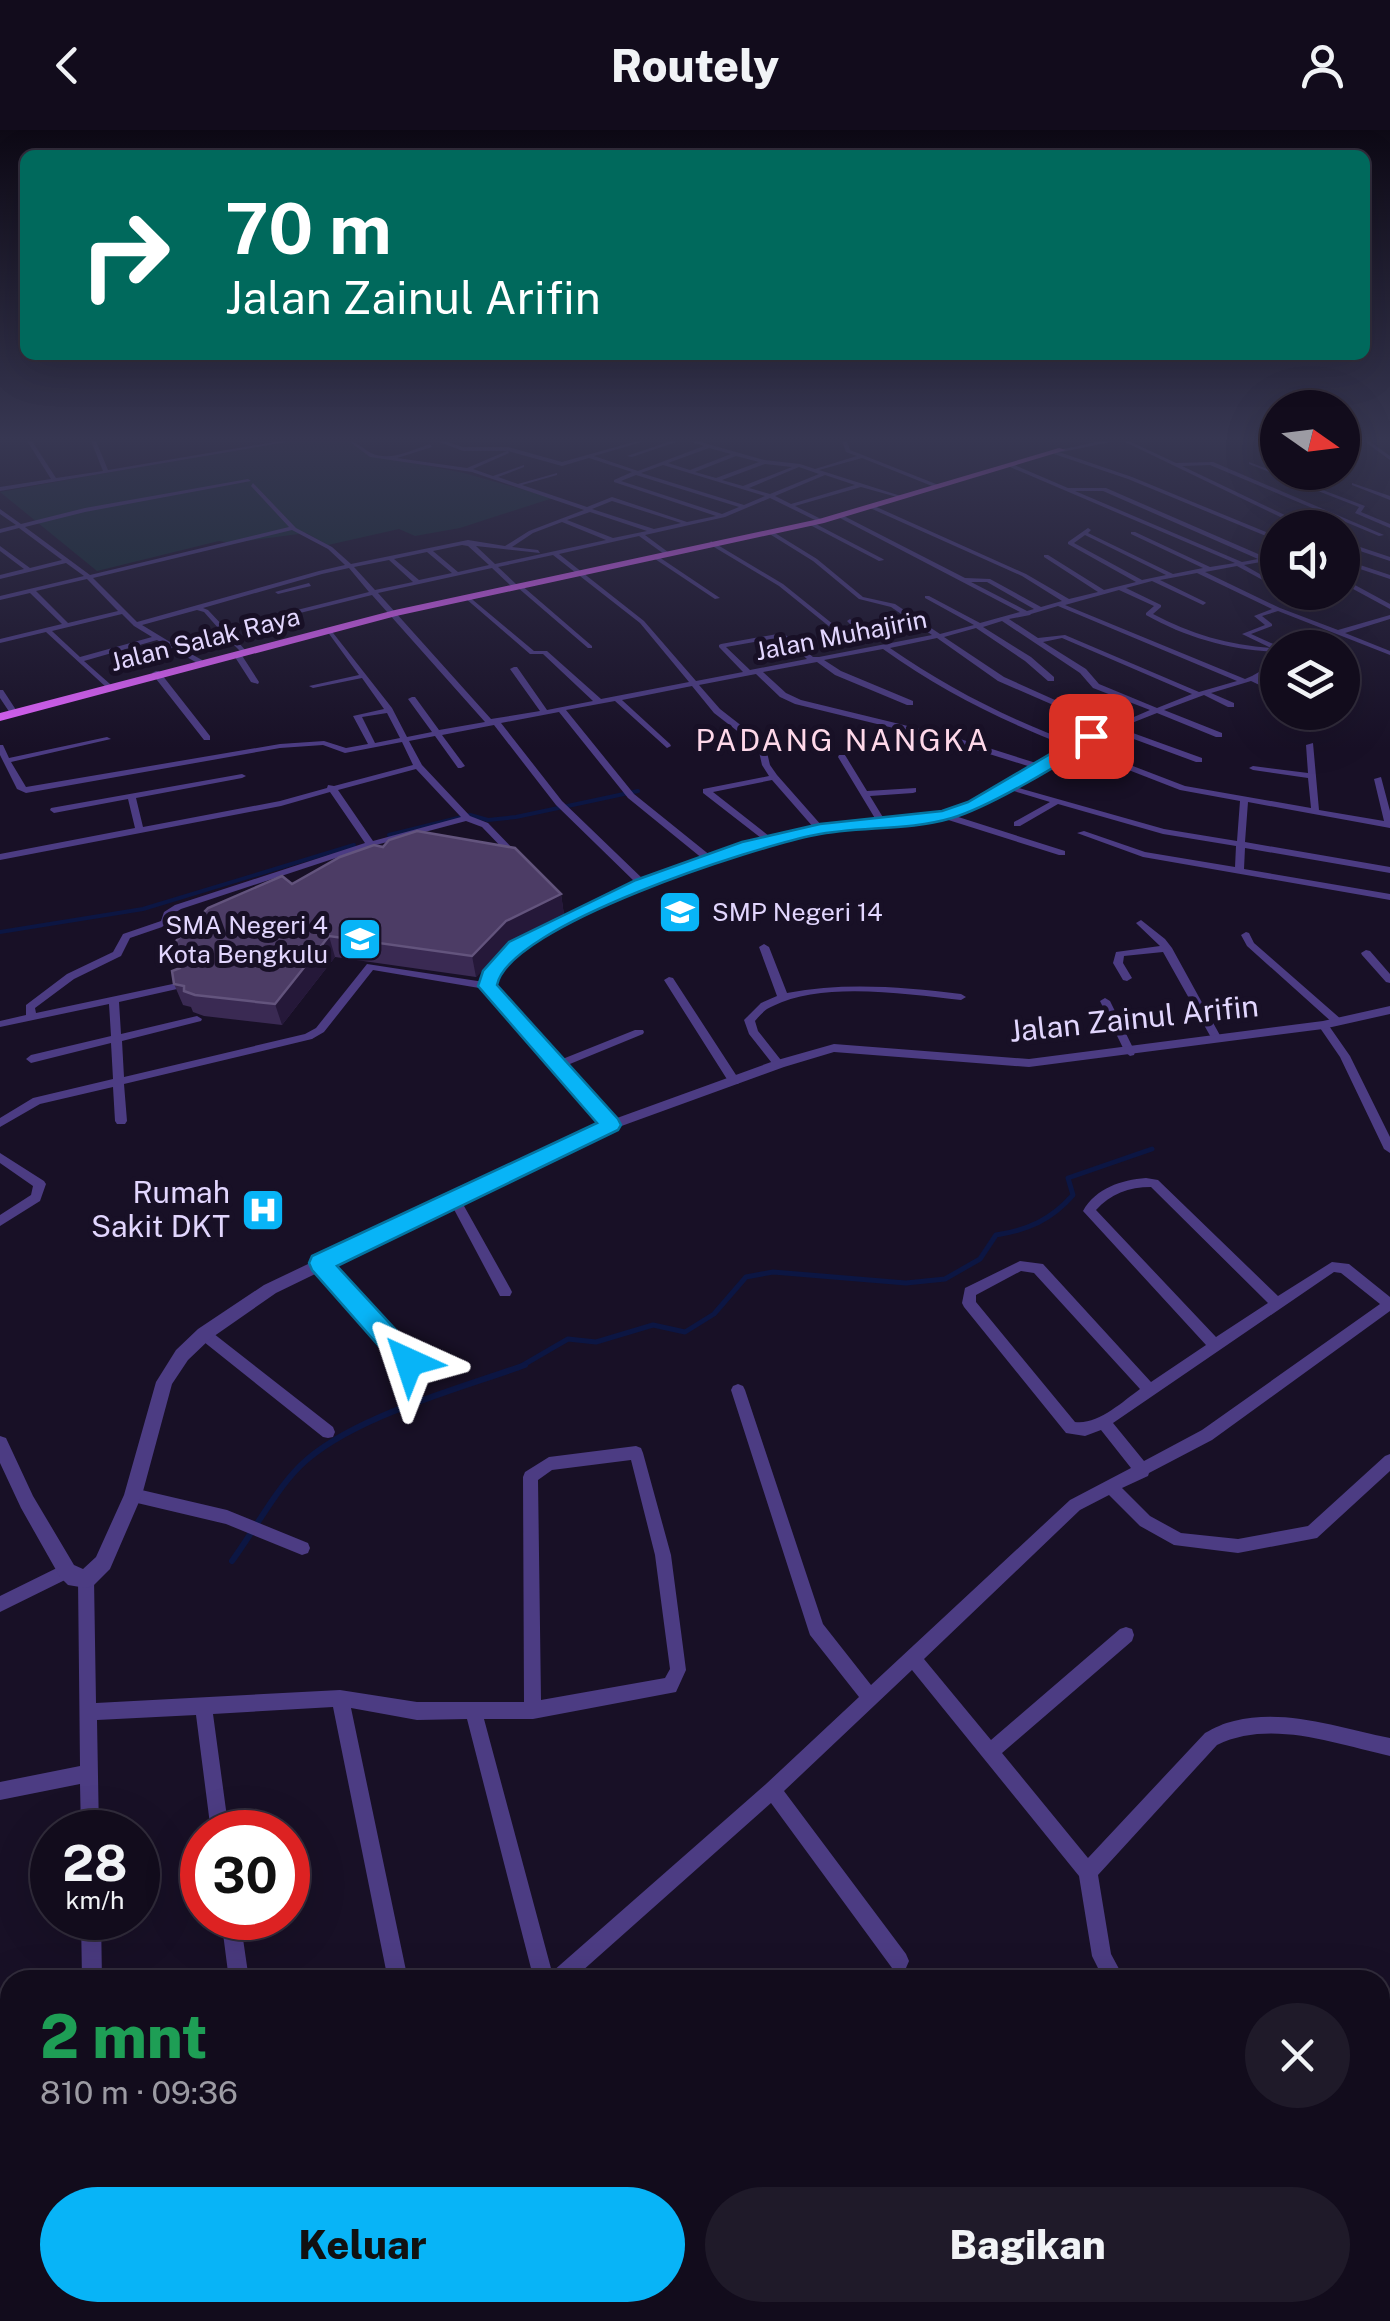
<!DOCTYPE html>
<html lang="id">
<head>
<meta charset="utf-8">
<style>
  body { margin:0; font-family:"Public Sans",sans-serif; background:#1f1a29; color:#f1f3f6; height:100vh; display:flex; flex-direction:column; font-size:38px; white-space:nowrap }
  * { box-sizing:border-box; margin:0 }
  p { font-size:32px; color:#9c9ba3 }
  .icon { flex:none; width:55px; height:55px; fill:none; stroke:currentColor; stroke-width:2; stroke-linecap:round; stroke-linejoin:round }
  .map { position:relative; flex:1; overflow:hidden }
  .drawer { position:absolute; left:0px; top:1840px; width:1390px; height:352px; display:flex; flex-direction:column; background:#120c1c; border-radius:30px 30px 0 0; box-shadow:0 10px 40px #0002,0 0 0 2px #312c3b }
  .drawer>* { flex:none }
  .banner { position:absolute; left:20px; top:20px; width:1350px; height:210px; border-radius:15px; box-shadow:0 10px 40px #0002,0 0 0 2px #312c3b; background:#00695c; color:#fff; overflow:hidden }
  .needle { width:65px; rotate:104deg }
  .controls { position:absolute; left:1260px; top:260px; display:grid; gap:20px }
  .controls a { display:grid; place-items:center; width:100px; height:100px; border-radius:50%; background:#120c1c; box-shadow:0 10px 40px #0002,0 0 0 2px #312c3b; font-size:50px }
  .speed { position:absolute; left:30px; top:1680px; display:flex; gap:20px; font-size:50px; font-weight:700; text-align:center }
  .speed>* { display:grid; place-content:center; width:130px; height:130px; border-radius:50%; background:#120c1c; box-shadow:0 10px 40px #0002,0 0 0 2px #312c3b; line-height:1 }
  .speed small { font-size:25px; font-weight:400 }
  .speed .limit { border:15px solid #d22; background:#fff; color:#111 }
  .pin { position:absolute; display:grid; place-items:center; width:85px; height:85px; color:#fff; margin:-42px; border-radius:20px; box-shadow:0 5px 15px #0006 }
  .me { position:absolute; width:110px; margin:-55px; rotate:318deg; stroke-linejoin:round; filter:drop-shadow(0 0 8px #0008) }
  .turn { display:flex; align-items:center; gap:35px; height:210px; padding:0 40px; font-size:45px }
  .turn .icon { width:130px; height:130px; stroke-width:2.5 }
  .turn b { display:block; font-size:70px; line-height:85px }
  .round { display:grid; place-items:center; flex:none; width:105px; height:105px; border-radius:52px; background:#1f1a29 }
  .headline { display:flex; align-items:center; justify-content:space-between; height:170px; padding:0 40px }
  h1 { font-size:60px; font-weight:800; line-height:75px; color:#1e9e55 }
  .primary-button { display:flex; gap:20px; margin-top:auto; padding:20px 40px }
  .primary-button a { flex:1; height:115px; border-radius:60px; background:#08b4f7; color:#111; font-size:40px; font-weight:800; line-height:115px; text-align:center }
  .primary-button a+a { background:#1f1a29; color:#f1f3f6 }
  header { display:flex; justify-content:space-between; align-items:center; height:130px; padding:0 40px; background:#120c1c; font-size:45px; font-weight:800 }
  .map>svg:first-child { display:block }
  .green { fill:#132b30 }
  .lines { fill:none; stroke-linecap:round; stroke-linejoin:round }
  .stream-far2 { stroke:#0c1643; stroke-width:4 }
  .stream-far1 { stroke:#0c1643; stroke-width:5 }
  .stream { stroke:#0c1643; stroke-width:6 }
  .minor { fill:#4c3c83; fill-rule:evenodd }
  .tertiary { fill:#4c3c83; fill-rule:evenodd }
  .primary { fill:#dd61fa; fill-rule:evenodd }
  .wall { fill:#3a2a53 }
  .shaded-wall { fill:#251839 }
  .building { fill:#4c3c65; stroke:#63547d; stroke-width:2.5 }
  .route { fill:#08b4f7; stroke:#0575a1; stroke-width:2.5 }
  .labels { text-anchor:middle; stroke-width:10; stroke-linejoin:round; paint-order:stroke }
  .far-street-label { font-size:25px; fill:#e2d6fe; stroke:#181026 }
  .far-poi-label { font-size:25px; fill:#e2d6fe; stroke:#181026; text-anchor:start }
  .far-quarter-label { font-size:30px; letter-spacing:2.5px; fill:#fed8e9; stroke:#181026 }
  .street-label { font-size:30px; fill:#e2d6fe; stroke:#181026 }
  .poi-label { font-size:30px; fill:#e2d6fe; stroke:#181026; text-anchor:end }
</style>
</head>
<body>
<header><svg class="icon" aria-label="back" viewBox="0 0 24 24"><path d="M15 5l-7 7 7 7"/></svg>Routely<svg class="icon" aria-label="person" viewBox="0 0 24 24"><circle cx="12" cy="8" r="4"/><path d="M4 21q1-7 8-7t8 7"/></svg></header>
<div class="map">
<svg width="1390" height="2191" viewBox="0 0 1390 2191">
  <rect width="100%" height="100%" fill="#181026"/>
  <path class="green" d="M283,311H348L373,325L464,343L553,368L460,398L415,406L399,399L328,415L306,403L231,413L219,411L97,441L0,362Z"/>
  <g class="lines">
    <path class="stream-far2" d="M389,705L470,685L488,690L516,687L638,661
      M0,802L143,779L354,715"/>
    <path class="stream-far1" d="M518,1238L568,1209L596,1212L653,1195L685,1202L714,1184L746,1147L773,1142L906,1153L945,1149L980,1129L996,1105C1028,1100 1051,1090 1073,1065L1068,1048L1152,1019"/>
    <path class="stream" d="M232,1431C254,1401 274,1362 300,1336C350,1287 459,1259 525,1235"/>
    <path class="minor" d="M27,311H32L56,348L103,341L91,311H96L108,340L280,311H292L0,361V357L51,349Z
      M349,311C358,313 362,318 371,323C390,332 412,320 430,314L432,317L397,328L467,338L507,321H463L437,311H444L463,317H508L562,332L637,311H645L594,326L638,341L704,316L689,311H697L764,330L800,334L815,339L857,326L846,322L842,311H847L850,320L941,356V358H937L862,328L819,340L904,367V369L861,357L795,376L823,390L821,393L770,368L725,387L645,405L668,422V424H664L639,406L559,424L644,491L696,551L743,542L719,517V515L721,514L783,503L813,527H819L932,505L891,477L859,469L813,431L768,403L770,400L817,429L863,467L895,474L940,504L974,495L925,468V466H929L980,493L1020,482L838,387L840,384L965,448L990,449L1041,477L1062,471L1022,446L870,378L872,375L1026,444L1069,469L1098,462L1044,427V425H1048L1104,460L1136,452L1068,414V412L1088,398L1091,400L1088,403L1173,444L1203,438L1131,404V402H1135L1210,437L1235,433L1010,337L1012,334L1068,358H1106L1265,427L1278,425V429L1244,435L1272,451L1270,454L1237,436L1205,442L1280,478L1338,500L1390,485V489L1345,503L1390,521V525L1278,481L1262,486L1272,494V496L1251,504L1280,517L1278,518V522C1230,520 1187,508 1146,485V483L1154,476L1119,460L1065,475L1245,549L1252,546L1278,531V537L1258,549L1278,559V564L1251,551L1211,563L1234,573V577H1228L1204,565L1164,580L1222,603V607H1216L1157,583L1119,598L1202,628V632H1196L1112,601L1078,615L1185,656L1311,678L1308,648L1253,640L1249,638L1253,636L1308,643L1306,615L1313,613L1319,680L1384,691L1374,649L1381,647L1390,681V698L1248,672L1245,712L1390,737V743L1245,718L1244,739L1390,764V770L1143,727L1077,703L1084,701L1145,722L1235,737L1236,716L1163,704L1058,674L1020,696H1014V692L1050,672L1007,659L977,678L952,685L1065,721V725H1059L942,688L820,702L769,711L645,756L519,818L495,846L493,856L560,930L635,900H643L644,902L643,904L565,936L615,992L617,995L615,998H607L485,859L373,840L324,902L312,909L124,954L127,991L125,994H117L115,991L113,957L40,974L0,997V988L33,968L113,949L111,913L31,933L26,929L31,925L111,906L109,874L0,897V891L26,885V875L67,844L113,822L123,804L161,791L164,782L175,775L365,713L330,662L281,676L0,730V724L135,698L128,669L54,683L50,680L51,678L242,644L246,646L242,648L136,668L143,697L280,671L327,658L328,655L334,656L413,635L402,612L345,623L323,615L280,618L26,663L17,659L0,625V615H3L9,628L107,607L111,609L11,632L26,657L280,614L324,611L346,618L368,614L353,586L384,579L362,548L313,558L309,556L359,545L327,501L330,499L392,578L407,607L432,602L408,569L412,567H415L439,600L485,592L372,465L228,501L247,522L243,524L222,503L175,515L202,530V534H199L157,510L84,531L110,554L111,556L107,558L46,502L0,513V509L62,494L30,463L0,470V466L84,446L66,433L0,449V445L24,439L0,421V416L30,438L62,430L19,398L0,403V399L16,395L0,384V379L21,394L85,378L248,349L251,351L85,382L25,397L90,445L289,397L251,356L253,353L296,398L332,417L351,434L468,410L505,416L529,401L584,380L472,342L370,327ZM709,318L731,324L690,340L668,333ZM508,321L562,336L589,328L632,342L614,350V352L716,386L687,392L612,367L587,377L522,355L557,345V343L518,354L498,347L524,337V335L493,346L473,339L509,323ZM736,326L759,332L716,348L695,342ZM765,334L792,337L743,356L722,350ZM663,335L765,366L744,375L641,343ZM799,337L819,344L770,364L749,358ZM636,345L739,377L722,384L621,351ZM825,345L855,355L791,374L775,366ZM1075,361H1103L1258,429L1242,432ZM612,371L681,393L654,399L592,379ZM590,382L647,401L613,408L567,390ZM562,392L606,410L495,434L476,416L540,423L538,420L512,417L533,403ZM292,400L328,419L345,435L319,441L137,492L93,448ZM1085,405L1166,445L1142,450L1074,413ZM462,415L468,416L489,435L458,442L433,421ZM427,422L452,443L419,450L394,429ZM553,425L640,493L689,552L601,569L547,521H534L467,465L464,467L465,468L530,524H543L593,571L547,580L517,537H514L510,539L540,581L491,589L378,463L492,438L512,457H517L588,518H592V516L520,454H516L498,437ZM389,430L413,452L375,460L354,437ZM349,438L369,462L225,498L208,480L203,478L322,444ZM1197,443L1272,479L1254,486L1265,495L1242,504L1271,518C1229,515 1190,504 1153,484L1161,477V475L1126,458L1152,451L1203,475L1206,473L1205,472L1160,450ZM87,449L118,481L68,493L36,461ZM971,452H987L1034,479L1027,481ZM1058,476L1237,551L1199,562L1065,505L1038,508L1009,489L1030,485L1031,484ZM197,480L204,482L219,499L170,512L142,495ZM122,484L134,496L152,507L80,527L52,501ZM1002,491L1080,543L1093,558L1150,580L1113,596L1004,547L944,507L976,498L1025,531L1048,551H1054V547L1031,527L983,497ZM782,507L807,529L750,540L726,517ZM937,508L998,551L1106,598L1071,612C1007,588 946,557 890,518ZM1062,508L1192,564L1157,578L1099,554L1086,539L1043,512ZM883,519C940,560 1000,590 1065,615L1036,633L957,608L801,570L786,563L763,542L817,532L835,545L907,575H913V571L841,541L824,530ZM756,544L780,567L795,574L951,612L1031,637L971,674L942,682L884,689L870,666L913,663L916,662V658L867,661L845,625H839L838,627L876,690L822,696L777,645L770,635L765,614L720,579L699,555ZM692,556L714,583L758,617L762,635L769,646L703,659V663L761,708L711,726L634,664L566,580L615,571L667,618L671,616L670,614L622,570ZM559,582L628,668L703,729L644,750L562,671L501,593ZM387,583L400,608L375,613L362,587ZM494,595L556,675L636,753L513,814L486,843L484,852L367,834L316,898L305,904L124,947L122,911L201,891L202,889L197,886L121,904L119,872L186,857V853L182,852L36,883L35,878L74,849L121,826L130,808L168,795L171,785L181,779L369,717L376,719V715L466,691L482,697L513,729H519V725L488,693L470,686L422,635L409,611L435,606L458,638H461L465,636L442,605ZM1072,618L1180,660L1240,671L1237,711L1164,699L1012,656L1038,639H1043V636ZM416,639L461,687L373,711L338,660ZM772,650L814,698L769,706L713,662Z
      M671,311H679L632,327L627,326Z
      M1123,311H1129L1176,333L1213,332L1384,405L1379,406L1210,335L1182,336L1312,398H1303Z
      M1364,311H1369L1390,326V330Z
      M1056,321L1132,347L1278,407V411L1128,349L1054,324Z
      M1249,332L1365,376L1361,382L1390,394V398L1355,383L1359,377L1249,334Z
      M1352,353L1390,366V370L1352,355Z
      M812,392L883,429L884,430L879,431L810,395Z
      M711,411L783,454L844,503L857,501L847,491L850,489L870,506L867,508L861,504L841,506L779,456L709,414Z
      M1342,411L1390,427V431L1342,415Z
      M652,425H656L720,468L715,469L652,427Z
      M1342,429L1390,445V449L1342,433Z
      M1342,448L1390,474V479L1342,453Z
      M309,453L311,456L278,464L275,462Z
      M237,522L241,524L259,552L258,554L251,552L233,524Z
      M156,541H159L210,606V610H204L153,545L152,543Z
      M0,560H3L18,583L17,585L10,583L0,568Z
      M1141,790L1165,809L1172,818L1222,909L1221,911H1213L1163,822L1124,826L1123,833L1132,848L1127,851L1123,850L1113,833L1116,822L1160,816L1138,795L1136,793Z
      M1246,802L1249,803L1254,813L1342,890V894H1334L1247,816L1241,805Z
      M764,814L769,817L787,863C845,852 902,857 961,864L966,867L961,870C907,864 822,851 773,876C765,879 760,885 755,891L758,901L784,934L779,938L775,937L749,904L744,890L761,873L777,866L759,817Z
      M1366,820L1370,821L1390,844V853L1386,852L1362,825L1361,823Z
      M669,847L673,848L738,948L740,951L738,954H730L664,850Z
      M1105,868L1110,871L1135,922L1134,925L1130,926L1125,922L1100,871Z
      M1323,892L1327,893L1350,926L1390,1007V1023L1384,1019L1340,927L1318,895Z
      M0,1023L44,1051L46,1054L40,1071L0,1096V1085L31,1065L33,1056L0,1033Z
      M1146,1048L1158,1050L1278,1166L1332,1132L1349,1134L1390,1167V1181L1212,1310L1149,1343L1148,1346L1122,1358L1150,1386L1181,1403L1238,1409L1308,1396L1385,1326L1390,1324V1341L1317,1408L1238,1423L1174,1415L1140,1396L1109,1365L1080,1380L924,1529L991,1610L1120,1499L1126,1497L1132,1499L1134,1505L1132,1511L1002,1623L1088,1728L1205,1603C1214,1598 1224,1593 1234,1591C1285,1578 1340,1598 1390,1608V1626C1335,1614 1271,1589 1217,1615L1098,1745L1111,1824L1125,1850H1104L1092,1826L1079,1746L912,1540L784,1661L906,1824L909,1831L906,1838L899,1841L892,1838L771,1673L572,1850H534L467,1589L417,1590L351,1578L408,1850H388L333,1577L213,1584L229,1702H211L196,1585L97,1590L99,1702H81L80,1654L0,1670V1652L80,1636L78,1449L80,1444L86,1441L92,1444L94,1449L96,1573L340,1560L417,1572H524L523,1347L525,1342L549,1327L636,1316L641,1318L643,1323L671,1425L686,1540L676,1562L533,1589H484L552,1842L766,1654L859,1567L810,1505L808,1499L731,1260L733,1256L738,1254L743,1256L745,1260L823,1494L871,1555L1070,1370L1131,1338L1101,1300L1085,1306L1066,1303L964,1177L962,1173L965,1158L1020,1131L1043,1134L1151,1252L1206,1215L1083,1081C1096,1058 1121,1050 1146,1048ZM1151,1057L1268,1173L1216,1207L1096,1080C1110,1064 1129,1057 1151,1057ZM1021,1141L1034,1143L1140,1259C1122,1272 1098,1295 1075,1292L976,1172V1165ZM1334,1142L1341,1143L1380,1174L1202,1300L1144,1331L1113,1293ZM631,1330L655,1425L670,1539L665,1548L541,1570L538,1350L552,1340Z
      M455,1065L459,1067L510,1158L512,1162L510,1166H500L449,1070Z
      M321,1128L326,1129L414,1228L416,1232L414,1236L409,1238L404,1236L316,1137L315,1133L316,1129Z
      M204,1198L209,1200L333,1297L335,1302L333,1307L328,1308L323,1307L199,1208L197,1204L199,1200Z
      M133,1358L227,1380L308,1413L310,1418L308,1423L302,1425L226,1394L133,1372L128,1370L125,1365L128,1360Z
      M67,1433L73,1436L75,1441L73,1446L0,1482V1466Z
      M81,1788H101L102,1850H82Z
      M221,1788H240L249,1850H229Z
      M1380,1937L1390,1943V1968L1380,1962Z
      M10,2076V2099L0,2103V2080Z
      M1390,2078V2106L1380,2112V2084Z
      M119,2182H141L142,2191H120Z
      M371,2182H394L396,2191H374Z
      M1322,2182H1345L1343,2191H1321Z"/>
    <path class="tertiary" d="M1101,311H1115L1062,322L1059,320Z
      M1390,876V884L1323,899L1029,937L834,922L784,937L616,998L276,1163L210,1209L188,1230L172,1254L142,1365L110,1439L93,1456L86,1458L68,1455L60,1447L21,1378L0,1333V1306L6,1308L33,1366L74,1435L83,1439L96,1427L124,1365L156,1252L176,1220L198,1199L264,1155L606,992L774,931L834,914L1029,929L1323,891Z"/>
    <path class="primary" d="M1059,318L1066,320L824,393L396,486L0,591V583L395,480L819,389Z"/>
  </g>
  <path class="wall" d="M292,754L561,764L564,785L509,812L476,847L335,827L282,895L204,886L193,882L191,877L183,875L174,854L180,838Z"/>
  <path class="shaded-wall" d="M561,764L564,785L509,812L476,847L472,826L506,791Z
    M329,806L335,827L282,895L275,874Z"/>
  <path class="building" d="M417,701L515,718L561,764L506,791L472,826L329,806L275,874L195,865L184,861V856L174,854L172,841L180,838L181,832L174,813L208,778L282,746L292,754L340,727L374,715L383,717L389,710Z"/>
  <linearGradient id="sky" x2="0" y2="1"><stop stop-color="#0d0915"/><stop offset="0.5" stop-color="#373752"/><stop offset="1" stop-color="#373752" stop-opacity="0"/></linearGradient>
  <rect width="1390" height="618" fill="url(#sky)"/>
  <path class="route" d="M1086,603L1098,606C1072,630 986,678 952,688C908,701 859,696 815,705C755,717 509,795 497,855L618,989L621,995L618,1000L337,1136L418,1224L422,1232L418,1240L409,1243L400,1240L312,1140L309,1133L312,1126L597,993L478,856L483,841L509,812L636,750L742,712L820,694L942,681L968,672Z"/>
  <defs>
    <g id="school-square" transform="scale(2.25)"><rect x="-9" y="-9" width="18" height="18" rx="4" fill="#08b4f7" stroke="#181026"/><path d="M0-5L7-2L0 1L-7-2ZM-4 1L0 2.5L4 1V4Q0 6-4 4Z" fill="#fff"/></g>
    <g id="hospital-square" transform="scale(2.25)"><rect x="-9" y="-9" width="18" height="18" rx="4" fill="#08b4f7" stroke="#181026"/><path d="M-5-5h3v3.5h4V-5h3V5h-3V1.5h-4V5h-3Z" fill="#fff"/></g>
  </defs>
  <g fill-rule="evenodd">
    <use href="#school-square" x="680" y="782"/>
    <use href="#school-square" x="360" y="809"/>
    <use href="#hospital-square" x="263" y="1080"/>
  </g>
  <g class="labels">
    <g class="far-street-label">
      <text transform="translate(841 505) rotate(-11)" y="9">Jalan Muhajirin</text>
      <text transform="translate(205 509) rotate(-14)" y="9">Jalan Salak Raya</text>
    </g>
    <g class="far-poi-label">
      <text x="712" y="791">SMP Negeri 14</text>
      <text x="328" y="804" text-anchor="end">SMA Negeri 4<tspan x="328" dy="29">Kota Bengkulu</tspan></text>
    </g>
    <g class="far-quarter-label">
      <text x="843" y="621">PADANG NANGKA</text>
    </g>
    <g class="street-label">
      <text transform="translate(1134 889) rotate(-6)" y="10">Jalan Zainul Arifin</text>
    </g>
    <g class="poi-label">
      <text x="230" y="1073">Rumah<tspan x="230" dy="34">Sakit DKT</tspan></text>
    </g>
  </g>
</svg>
<div class="controls">
<a><svg class="needle" viewBox="-14 -14 28 28"><path d="M0-13l5 13h-10z" fill="#e53935"/><path d="M0 13l5-13h-10z" fill="#9c9ba3"/></svg></a>
<a><svg class="icon" aria-label="sound" viewBox="0 0 24 24"><path d="M4 9h4l5-4v14l-5-4H4zM17 9q2 3 0 6"/></svg></a>
<a><svg class="icon" aria-label="layers" viewBox="0 0 24 24"><path d="M12 4l9 5-9 5-9-5zM3 14l9 5 9-5"/></svg></a>
</div>
<div class="speed"><div>28<small>km/h</small></div><div class="limit">30</div></div>
<div class="pin" style="left:1091px;top:606px;background:#d93025"><svg class="icon" aria-label="arrive" viewBox="0 0 24 24"><path d="M6 21V4h12l-3 4 3 4H6"/></svg></div>
<svg class="me" style="left:409px;top:1232px" viewBox="-20 -20 40 40"><path d="M0-17L14 15 0 8-14 15z" fill="#08b4f7" stroke="#fff" stroke-width="4"/></svg>
<div class="banner">
<div class="turn"><svg class="icon" aria-label="right" viewBox="0 0 24 24"><path d="M7 20v-9h11M14 6l5 5-5 5"/></svg><div><b>70 m</b>Jalan Zainul Arifin</div></div>
</div>
<section class="drawer">
<div class="headline"><div><h1>2 mnt</h1><p>810 m · 09:36</p></div><a class="round"><svg class="icon" aria-label="close" viewBox="0 0 24 24"><path d="M6 6l12 12M18 6L6 18"/></svg></a></div>
<div class="primary-button"><a>Keluar</a><a>Bagikan</a></div>
</section>
</div>
</body>
</html>
